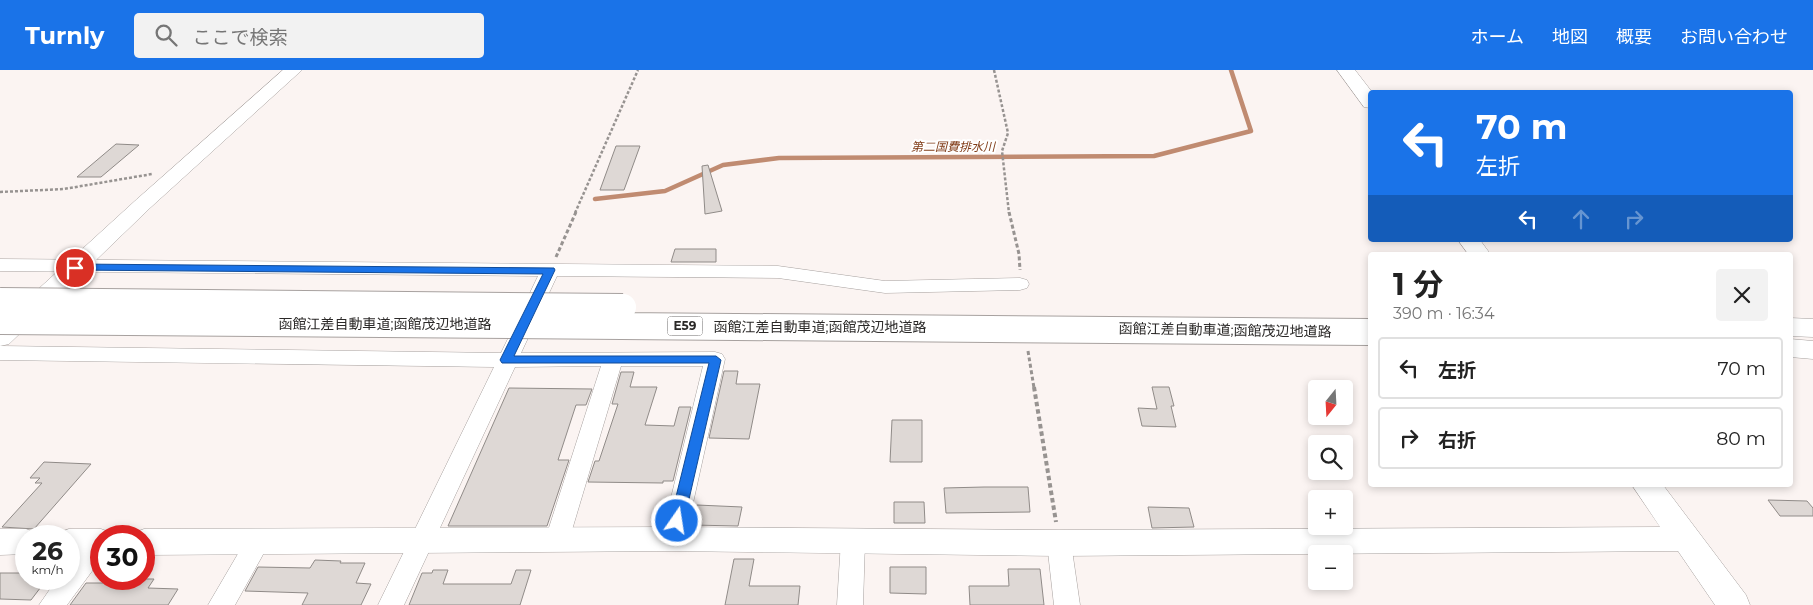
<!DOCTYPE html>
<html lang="ja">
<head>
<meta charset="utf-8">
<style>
  body { margin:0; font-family:Montserrat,"Noto Sans JP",sans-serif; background:#f2f2f2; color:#222; height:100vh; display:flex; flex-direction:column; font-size:19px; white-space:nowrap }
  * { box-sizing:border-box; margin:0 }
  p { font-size:16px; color:#767676 }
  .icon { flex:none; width:28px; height:28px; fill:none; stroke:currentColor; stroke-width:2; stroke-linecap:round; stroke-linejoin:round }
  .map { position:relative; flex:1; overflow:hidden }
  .side { position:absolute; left:1368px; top:182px; width:425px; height:235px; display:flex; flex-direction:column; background:#fff; border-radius:5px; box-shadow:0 2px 8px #0003 }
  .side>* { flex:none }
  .guide { position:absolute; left:1368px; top:20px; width:425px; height:152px; border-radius:5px; box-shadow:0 2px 8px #0003; background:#1a73e8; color:#fff; overflow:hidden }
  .needle { width:32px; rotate:198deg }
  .tools { position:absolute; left:1308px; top:310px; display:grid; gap:10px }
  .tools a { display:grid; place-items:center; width:45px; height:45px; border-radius:5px; background:#fff; box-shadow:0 2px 8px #0003; font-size:25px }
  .speed { position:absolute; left:15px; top:455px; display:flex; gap:10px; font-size:25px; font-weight:700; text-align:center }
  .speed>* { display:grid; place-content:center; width:65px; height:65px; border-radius:50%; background:#fff; box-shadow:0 2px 8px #0003; line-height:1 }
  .speed small { font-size:12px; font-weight:400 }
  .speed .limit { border:8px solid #d22; background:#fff; color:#111 }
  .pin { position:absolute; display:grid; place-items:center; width:42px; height:42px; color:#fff; margin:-21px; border:2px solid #fff; border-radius:50%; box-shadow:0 1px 5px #0007 }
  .me { position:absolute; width:55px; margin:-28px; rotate:13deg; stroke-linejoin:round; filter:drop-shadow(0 0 4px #0008) }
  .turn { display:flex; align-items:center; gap:18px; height:105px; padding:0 25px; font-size:22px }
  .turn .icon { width:65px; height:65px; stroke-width:2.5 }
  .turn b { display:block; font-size:35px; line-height:42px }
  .lanes { display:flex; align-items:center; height:48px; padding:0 25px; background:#0003; justify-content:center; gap:25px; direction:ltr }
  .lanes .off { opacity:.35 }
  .round { display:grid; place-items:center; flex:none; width:52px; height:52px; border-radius:5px; background:#f2f2f2 }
  .summary { display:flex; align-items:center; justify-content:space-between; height:85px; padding:0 25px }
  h1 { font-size:30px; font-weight:700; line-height:38px }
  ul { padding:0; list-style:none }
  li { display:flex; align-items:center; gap:15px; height:62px; margin:0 10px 8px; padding:0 15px; border:2px solid #e0e0e0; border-radius:5px }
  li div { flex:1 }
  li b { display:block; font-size:19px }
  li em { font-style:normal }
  header { display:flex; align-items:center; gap:30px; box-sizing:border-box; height:70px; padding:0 25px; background:#1a73e8; color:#fff }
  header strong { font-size:24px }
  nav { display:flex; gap:28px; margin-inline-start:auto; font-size:18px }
  .search { width:350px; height:45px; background:#f2f2f2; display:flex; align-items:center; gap:12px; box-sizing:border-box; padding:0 18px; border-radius:5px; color:#767676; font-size:19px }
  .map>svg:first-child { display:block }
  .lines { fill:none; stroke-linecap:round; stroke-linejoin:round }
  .stream { stroke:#c08b71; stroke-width:4.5 }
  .building { fill:#ded8d5; stroke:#908b88 }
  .minor-casing { stroke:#a7a19f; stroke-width:1 }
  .tertiary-casing { stroke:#a7a19f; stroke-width:1 }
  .motorway-casing { stroke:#a7a19f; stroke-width:1 }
  .path-far2 { stroke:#979391; stroke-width:2.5; stroke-dasharray:3 2; stroke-linecap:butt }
  .path-far1 { stroke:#979391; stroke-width:3; stroke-dasharray:4 2.5; stroke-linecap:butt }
  .path { stroke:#979391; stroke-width:4; stroke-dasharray:4.5 3; stroke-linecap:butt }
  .minor { fill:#fff; fill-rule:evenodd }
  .tertiary { fill:#fff; fill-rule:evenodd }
  .motorway { fill:#fff; fill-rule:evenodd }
  .motorway-bridge-casing { stroke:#a7a19f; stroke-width:28; stroke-linecap:butt }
  .motorway-bridge { stroke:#fff; stroke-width:26 }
  .route { fill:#1a73e8; stroke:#114b97 }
  .labels { text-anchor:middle; stroke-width:4; stroke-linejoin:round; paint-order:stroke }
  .far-water-label { font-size:12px; font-style:italic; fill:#813d19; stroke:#fff }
  .shield { fill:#fff; stroke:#6b6968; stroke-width:1 }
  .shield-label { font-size:12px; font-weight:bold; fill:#2b2928 }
  .street-label { font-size:14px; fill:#2b2928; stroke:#fff }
</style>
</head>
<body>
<header>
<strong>Turnly</strong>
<div class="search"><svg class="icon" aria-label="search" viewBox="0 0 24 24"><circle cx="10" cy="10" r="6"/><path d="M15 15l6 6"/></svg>ここで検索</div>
<nav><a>ホーム</a><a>地図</a><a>概要</a><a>お問い合わせ</a></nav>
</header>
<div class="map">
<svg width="1813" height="535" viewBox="0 0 1813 535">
  <rect width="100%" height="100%" fill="#fbf4f2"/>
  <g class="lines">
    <path class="stream" d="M595,129L665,121L723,95L779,88L1154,86L1251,61L1231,0"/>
  </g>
  <path class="building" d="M116,74L139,75L101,107H77Z
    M616,76H640L624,120H600Z
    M708,95L722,141L705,144L702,96Z
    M675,179H716V192H671Z
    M724,301H738L736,314H760L749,369L709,368Z
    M621,302H634L630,317H657L645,355L674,356L679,337H691L673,411H663V413L588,412L595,391H599L618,334H612Z
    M1152,317H1169L1174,336H1171L1176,357L1142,356L1138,338L1157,339Z
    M509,318L592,319L586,335H576L558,390H569L547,456H448Z
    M892,350H922V392H890Z
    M44,392L91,394L34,459L2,457L42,413H35L40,408H30Z
    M984,417H1028L1030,442L946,443L944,418Z
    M1768,430L1807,431L1813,438V446H1780Z
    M894,432H924L925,453H894Z
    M697,435L742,437L738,456L692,455Z
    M1148,437L1189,438L1194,457L1152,458Z
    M734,489H754L749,516H800L798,535H725Z
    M315,490L341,491L340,493H365L356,513L371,514L361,535H302L308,523L245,521L258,497L310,498Z
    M890,497H926V524L890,523Z
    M1008,499H1040L1044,535H970L969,516H1009Z
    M433,500H448L443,514H511L516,500H531L520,535H409L422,503H432Z
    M0,503H26V509H47L31,530L0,529Z
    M106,509H154L148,518L178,519L168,535H70L86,513H103Z"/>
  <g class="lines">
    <g class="minor-casing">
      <path id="minor" d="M0,189L778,196L885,211L1020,208L1027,210L1029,214L1027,218L1020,220L885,223L778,208L557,206L521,283L715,282L722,284L725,289L685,469L682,476L673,479L664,476L661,469L703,296H621L569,470L566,477L557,480L548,477L545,470L601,296L515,297L404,535H378L494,297L0,290V276L501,283L538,206L0,201Z
        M853,461L862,464L865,471L863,535H837L841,471L844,464Z
        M100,462L109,466H101V489L67,535H39L57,509H69V494L91,465Z
        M258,462L267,465L270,472L235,535H208L249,465Z
        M1059,463L1068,466L1071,473L1080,535H1054L1047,473L1050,466Z"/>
    </g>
    <g class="tertiary-casing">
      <path id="tertiary" d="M283,0H302L150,138L9,274L0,276V254L136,130Z
        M1337,0H1355L1372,22H1370V38L1364,37Z
        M1458,170H1480L1491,185H1469Z
        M1632,415H1663L1746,525L1750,535H1715L1678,481L1059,486L673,481L144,485V466H132L133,463L144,459L673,457L1059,460L1660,457Z
        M0,459H26L37,463L38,466H26V484L0,485Z
        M69,459H101L112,463L113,466H101V484L69,485V466H57L58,463Z"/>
    </g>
    <g class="motorway-casing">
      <path id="motorway" d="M1790,248L1813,249V267L1790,266Z
        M1790,269L1813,271V289L1790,287Z"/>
    </g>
    <path class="path-far2" d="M994,0L1008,63L1002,81L1009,143
      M0,122L64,119L152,104
      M575,143L638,0"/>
    <path class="path-far1" d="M1009,142L1019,184L1020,200
      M556,187L576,142
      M1028,281L1034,318"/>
    <path class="path" d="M1034,317L1056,452"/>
    <use href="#minor" class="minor"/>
    <use href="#tertiary" class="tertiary"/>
    <use href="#motorway" class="motorway"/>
    <g class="motorway-bridge-casing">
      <path id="motorway-bridge" d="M0,231L623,237
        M0,251L1370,262"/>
    </g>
    <use href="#motorway-bridge" class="motorway-bridge"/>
  </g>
  <path class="route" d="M75,194L554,198L555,200L514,286H716L721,290L684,451L682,454L677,456L672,454L670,451L709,293H502L500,290L543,204L71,200L70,198Z"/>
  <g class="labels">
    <g class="far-water-label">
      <text x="953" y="81">第二国費排水川</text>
    </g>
    <rect class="shield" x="667.5" y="246.5" width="35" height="19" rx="4"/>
    <g class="shield-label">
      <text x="685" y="260">E59</text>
    </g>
    <g class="street-label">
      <text x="385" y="259">函館江差自動車道;函館茂辺地道路</text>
      <text x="820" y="262">函館江差自動車道;函館茂辺地道路</text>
      <text transform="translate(1225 260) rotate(1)" y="5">函館江差自動車道;函館茂辺地道路</text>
    </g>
  </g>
</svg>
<div class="tools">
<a><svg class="needle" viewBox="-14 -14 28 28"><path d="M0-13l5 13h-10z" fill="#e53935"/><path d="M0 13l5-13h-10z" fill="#767676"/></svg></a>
<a><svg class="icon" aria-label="search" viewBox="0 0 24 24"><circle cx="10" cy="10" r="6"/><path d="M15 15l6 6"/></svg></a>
<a>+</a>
<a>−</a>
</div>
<div class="speed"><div>26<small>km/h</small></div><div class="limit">30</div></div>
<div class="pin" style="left:75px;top:198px;background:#d93025"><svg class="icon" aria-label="arrive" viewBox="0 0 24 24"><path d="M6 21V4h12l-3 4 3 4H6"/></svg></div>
<svg class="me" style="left:677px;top:451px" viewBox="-20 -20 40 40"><circle r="17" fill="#1a73e8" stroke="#fff" stroke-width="3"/><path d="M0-11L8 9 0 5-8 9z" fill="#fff"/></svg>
<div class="guide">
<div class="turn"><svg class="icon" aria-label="left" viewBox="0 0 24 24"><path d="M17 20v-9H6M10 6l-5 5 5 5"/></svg><div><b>70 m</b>左折</div></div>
<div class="lanes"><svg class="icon" aria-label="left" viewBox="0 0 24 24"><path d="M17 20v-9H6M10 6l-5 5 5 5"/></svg><svg class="icon off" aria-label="ahead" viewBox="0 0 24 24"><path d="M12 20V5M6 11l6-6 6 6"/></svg><svg class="icon off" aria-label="right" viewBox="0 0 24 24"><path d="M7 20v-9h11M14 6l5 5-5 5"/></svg></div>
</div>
<section class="side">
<div class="summary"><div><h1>1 分</h1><p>390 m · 16:34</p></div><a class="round"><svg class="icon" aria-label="close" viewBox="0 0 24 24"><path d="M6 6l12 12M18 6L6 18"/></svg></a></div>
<ul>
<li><svg class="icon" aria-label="left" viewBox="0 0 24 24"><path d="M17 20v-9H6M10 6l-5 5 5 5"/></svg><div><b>左折</b></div><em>70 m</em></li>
<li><svg class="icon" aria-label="right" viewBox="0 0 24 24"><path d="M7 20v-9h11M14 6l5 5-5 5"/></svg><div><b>右折</b></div><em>80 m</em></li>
</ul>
</section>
</div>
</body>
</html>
